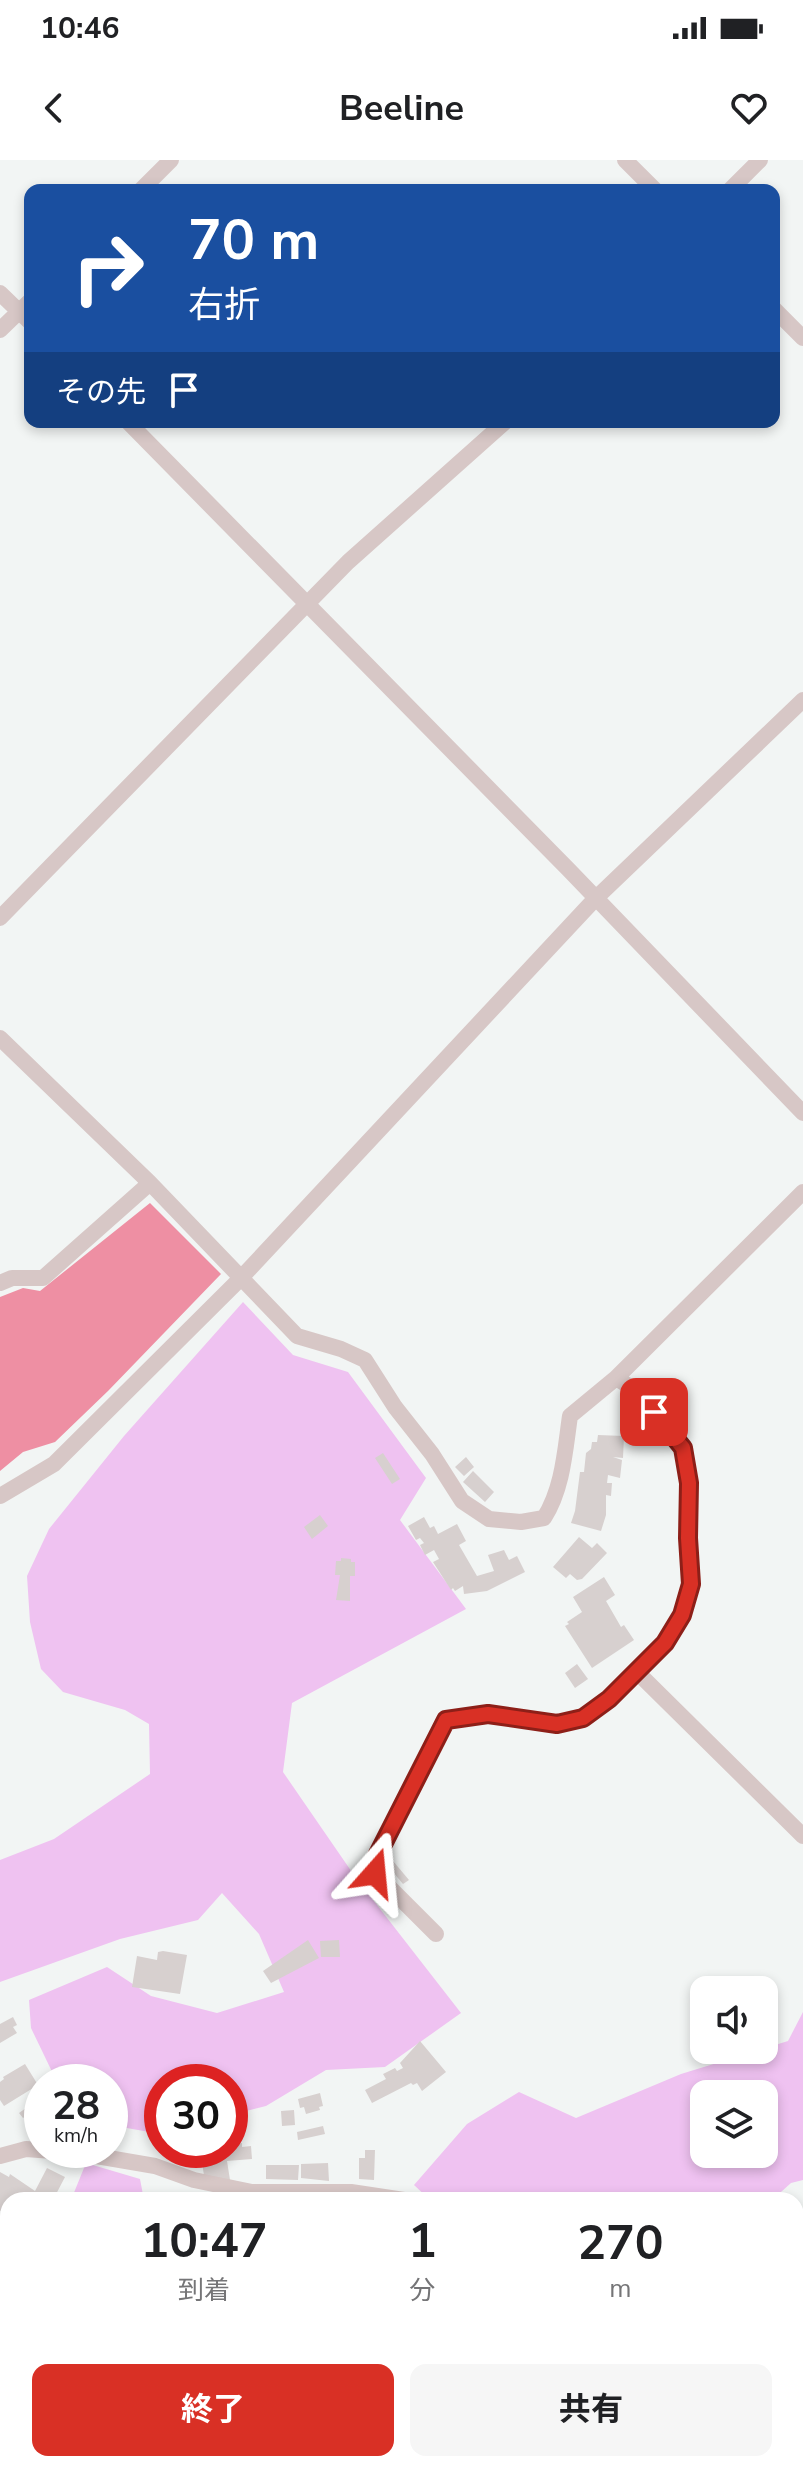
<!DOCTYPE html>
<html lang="ja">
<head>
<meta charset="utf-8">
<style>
  body { margin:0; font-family:"Nunito Sans","Noto Sans JP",sans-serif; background:#f6f6f6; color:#202124; height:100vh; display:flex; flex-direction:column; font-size:30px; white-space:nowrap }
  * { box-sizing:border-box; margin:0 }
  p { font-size:26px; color:#757577 }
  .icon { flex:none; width:44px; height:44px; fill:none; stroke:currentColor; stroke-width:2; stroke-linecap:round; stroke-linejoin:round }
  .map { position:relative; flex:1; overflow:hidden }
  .details { position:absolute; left:0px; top:2032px; width:804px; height:280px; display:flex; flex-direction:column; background:#fff; border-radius:24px 24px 0 0; box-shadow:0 4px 12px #0003 }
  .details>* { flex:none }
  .hud { position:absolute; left:24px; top:24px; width:756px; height:244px; border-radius:16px; box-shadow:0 4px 12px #0003; background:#1a4fa0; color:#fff; overflow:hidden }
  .buttons { position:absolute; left:690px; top:1816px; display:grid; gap:16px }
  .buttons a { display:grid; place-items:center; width:88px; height:88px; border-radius:16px; background:#fff; box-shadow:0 4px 12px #0003; font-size:40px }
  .speed { position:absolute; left:24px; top:1904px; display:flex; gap:16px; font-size:40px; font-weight:700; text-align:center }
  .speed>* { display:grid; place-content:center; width:104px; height:104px; border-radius:50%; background:#fff; box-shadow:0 4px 12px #0003; line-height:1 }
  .speed small { font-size:20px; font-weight:400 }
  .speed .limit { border:12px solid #d22; background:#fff; color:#111 }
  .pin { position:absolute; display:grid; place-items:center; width:68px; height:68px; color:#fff; margin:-34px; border-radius:16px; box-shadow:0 4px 12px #0006 }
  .me { position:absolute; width:88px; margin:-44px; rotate:18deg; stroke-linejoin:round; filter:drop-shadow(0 0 6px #0008) }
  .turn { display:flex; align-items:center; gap:28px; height:168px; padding:0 32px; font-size:36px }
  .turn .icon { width:104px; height:104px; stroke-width:2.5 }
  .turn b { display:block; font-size:56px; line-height:68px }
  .then { display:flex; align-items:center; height:76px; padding:0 32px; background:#0003; gap:16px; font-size:30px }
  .eta { display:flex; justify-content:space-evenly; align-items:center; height:136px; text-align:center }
  .eta b { font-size:48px; font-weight:700; line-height:56px }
  .primary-button { display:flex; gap:16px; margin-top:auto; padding:16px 32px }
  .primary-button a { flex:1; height:92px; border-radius:16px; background:#d93025; color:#fff; font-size:32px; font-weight:700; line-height:92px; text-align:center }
  .primary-button a+a { background:#f6f6f6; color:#202124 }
  .status { display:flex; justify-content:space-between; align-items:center; height:56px; padding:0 40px; background:#fff; direction:ltr }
  .status svg { height:22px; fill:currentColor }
  header { display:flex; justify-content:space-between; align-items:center; height:104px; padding:0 32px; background:#fff; font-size:36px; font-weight:700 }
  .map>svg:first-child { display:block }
  .green { fill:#efc2f1; fill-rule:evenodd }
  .water { fill:#ee8fa3 }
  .building { fill:#d7d0cf }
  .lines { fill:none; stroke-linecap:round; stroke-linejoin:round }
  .minor { stroke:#d7c7c6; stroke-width:16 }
  .route-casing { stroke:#8d1f18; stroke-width:20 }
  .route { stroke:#d93025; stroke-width:14 }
</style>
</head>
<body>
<div class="status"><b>10:46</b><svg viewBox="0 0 49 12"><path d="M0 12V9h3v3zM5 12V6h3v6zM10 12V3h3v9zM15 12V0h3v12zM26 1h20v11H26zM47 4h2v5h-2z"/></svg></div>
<header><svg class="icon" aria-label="back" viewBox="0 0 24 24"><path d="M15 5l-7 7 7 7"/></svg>Beeline<svg class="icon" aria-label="heart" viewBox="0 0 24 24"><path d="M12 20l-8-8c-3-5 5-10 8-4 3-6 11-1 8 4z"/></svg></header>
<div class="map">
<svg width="803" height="2312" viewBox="0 0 803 2312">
  <rect width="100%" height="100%" fill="#f2f5f4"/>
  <path class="green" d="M243,1142L293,1195L348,1212L426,1318L400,1360L466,1449L292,1543L283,1612L356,1718L461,1853L385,1907L326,1910L266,1946L230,1955V1922H162V1971L155,1973L110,1965V1922H57L31,1868L29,1840L107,1807L151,1836L217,1853L284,1832L259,1774L222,1733L198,1760L120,1779L0,1822V1700L54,1679L150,1614L149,1564L125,1550L63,1532L41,1509L30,1462L27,1416L49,1369L124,1276Z
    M803,1852V2020L791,2023L772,2040H430L414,2025L467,1964L519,1932L576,1958L681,1914L788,1881ZM704,1934H764V1994H704Z
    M86,2003L140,2019L144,2040H71Z
    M132,2304H423L422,2312H130Z"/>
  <path class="water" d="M150,1043L221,1114L108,1231L55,1282L23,1292L0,1311V1137L23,1128L40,1131Z"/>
  <path class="building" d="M598,1275L624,1276L623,1298L613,1297L622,1300L620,1318L608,1315L607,1323H612L611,1336L606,1335V1355L601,1371L571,1363L575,1351L580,1312H584L586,1293L591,1289L592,1282H597Z
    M383,1293L400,1319L392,1324L375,1298Z
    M466,1297L474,1307L464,1316L455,1307Z
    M473,1311L494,1332L485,1342L463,1322Z
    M320,1355L328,1366L312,1379L304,1367Z
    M424,1357L430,1368L434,1366L438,1374L457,1364L466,1381L459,1385L477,1416L494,1411L488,1395L504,1390L509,1400L517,1396L525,1412L487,1431L464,1434L463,1426L455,1431L453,1428L451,1430L433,1402L439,1399L434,1390L425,1395L420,1385L424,1383L420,1378L416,1380L408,1366Z
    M579,1377L592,1388L597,1383L607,1393L582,1419L577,1420L570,1414L566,1418L553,1407Z
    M341,1398L351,1399V1402H355V1416H350V1441L336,1440L340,1415H335L336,1401H341Z
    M604,1417L615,1435L606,1441L621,1467L624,1465L634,1480L592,1508L565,1466L569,1464L567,1462L582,1452L573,1437Z
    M577,1504L588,1519L575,1528L565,1513Z
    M393,1701L409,1720L403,1724L388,1706Z
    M308,1780L319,1798L271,1823L263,1811Z
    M339,1780L340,1797H321L320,1781Z
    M163,1791L187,1795L180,1834L132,1827L137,1796L157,1800L158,1792Z
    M13,1857L17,1865L13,1867L17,1873L0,1883V1864Z
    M420,1881L446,1912L422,1931L417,1923L413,1925L411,1923L372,1943L365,1930L386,1919L383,1914L395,1908L397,1911L403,1908L400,1903Z
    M25,1904L38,1925L4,1946L0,1940V1922L4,1919L3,1917Z
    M320,1933L323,1946L319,1947L320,1950L306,1954L304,1947L300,1948L298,1939Z
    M40,1938L42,1944L23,1958L19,1953Z
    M294,1950L295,1965L282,1966L281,1951Z
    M323,1966L325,1974L298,1980L297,1972Z
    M242,1983V1987L251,1986L252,1999L227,2001L230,2020L205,2022L201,1996L208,1995V1990H230V1985Z
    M365,1990H375L374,2020L359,2019V1998H365Z
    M328,2003L329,2021L301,2018V2004Z
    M266,2005H299L298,2020L266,2019Z
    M47,2008L65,2017L53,2040H8V2052L0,2051V2012L9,2017L10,2014L35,2031Z
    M803,2080V2107L797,2114L803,2120V2136L796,2144V2088Z
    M0,2081H8V2102L1,2103Z
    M3,2138L8,2149V2180L0,2184V2140Z
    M462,2304H489V2312H461Z
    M544,2304H586L570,2312H546Z
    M637,2304H673L678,2312H636L640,2309Z
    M767,2304H792V2312H766Z"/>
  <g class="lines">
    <path class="minor" d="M625,0L655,30
      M141,30L171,0
      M730,30L760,0
      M0,133L30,162
      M774,149L803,178
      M0,170L30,141
      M128,262L568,709L803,953
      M0,758L348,402L505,262
      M0,878L150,1023L297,1176L341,1189L365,1200L395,1247L432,1294L462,1341L489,1359L521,1362L544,1358C563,1328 565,1290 570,1256L616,1218L803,1032
      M0,1123L12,1118H43L150,1023
      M0,1336L54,1304L240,1119L595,739L803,540
      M637,1512L803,1676
      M436,1774L375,1713L377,1696L446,1560L488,1554L557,1564L583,1558L609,1539L637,1512L665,1483L682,1455L691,1424L688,1378L689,1323L683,1288L640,1233L616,1218
      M0,1996L26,1989L79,1993L155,2006L194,2020L252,2032H351L404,2040
      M544,2304L551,2312"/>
  </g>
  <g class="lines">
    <g class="route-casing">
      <path id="route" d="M375,1713L377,1696L446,1560L488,1554L557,1564L583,1558L609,1539L665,1483L682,1455L691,1424L688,1378L689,1323L683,1288L654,1252"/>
    </g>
    <use href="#route" class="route"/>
  </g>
</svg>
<div class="buttons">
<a><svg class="icon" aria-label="sound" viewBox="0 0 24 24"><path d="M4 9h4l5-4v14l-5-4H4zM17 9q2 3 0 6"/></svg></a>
<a><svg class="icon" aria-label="layers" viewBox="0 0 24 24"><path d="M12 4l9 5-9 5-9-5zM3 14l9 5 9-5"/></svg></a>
</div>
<div class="speed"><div>28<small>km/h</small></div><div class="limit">30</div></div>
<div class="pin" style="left:654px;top:1252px;background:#d93025"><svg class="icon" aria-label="arrive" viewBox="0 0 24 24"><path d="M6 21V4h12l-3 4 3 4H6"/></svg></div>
<svg class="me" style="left:375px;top:1713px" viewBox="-20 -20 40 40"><path d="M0-17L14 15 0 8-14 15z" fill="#d93025" stroke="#fff" stroke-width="4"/></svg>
<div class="hud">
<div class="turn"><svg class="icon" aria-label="right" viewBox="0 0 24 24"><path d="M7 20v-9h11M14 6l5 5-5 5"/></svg><div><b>70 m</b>右折</div></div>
<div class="then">その先<svg class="icon" aria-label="arrive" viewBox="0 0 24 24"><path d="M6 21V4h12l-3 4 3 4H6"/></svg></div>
</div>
<section class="details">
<div class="eta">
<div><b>10:47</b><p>到着</p></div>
<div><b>1</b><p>分</p></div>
<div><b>270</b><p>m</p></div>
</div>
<div class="primary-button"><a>終了</a><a>共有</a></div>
</section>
</div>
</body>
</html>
